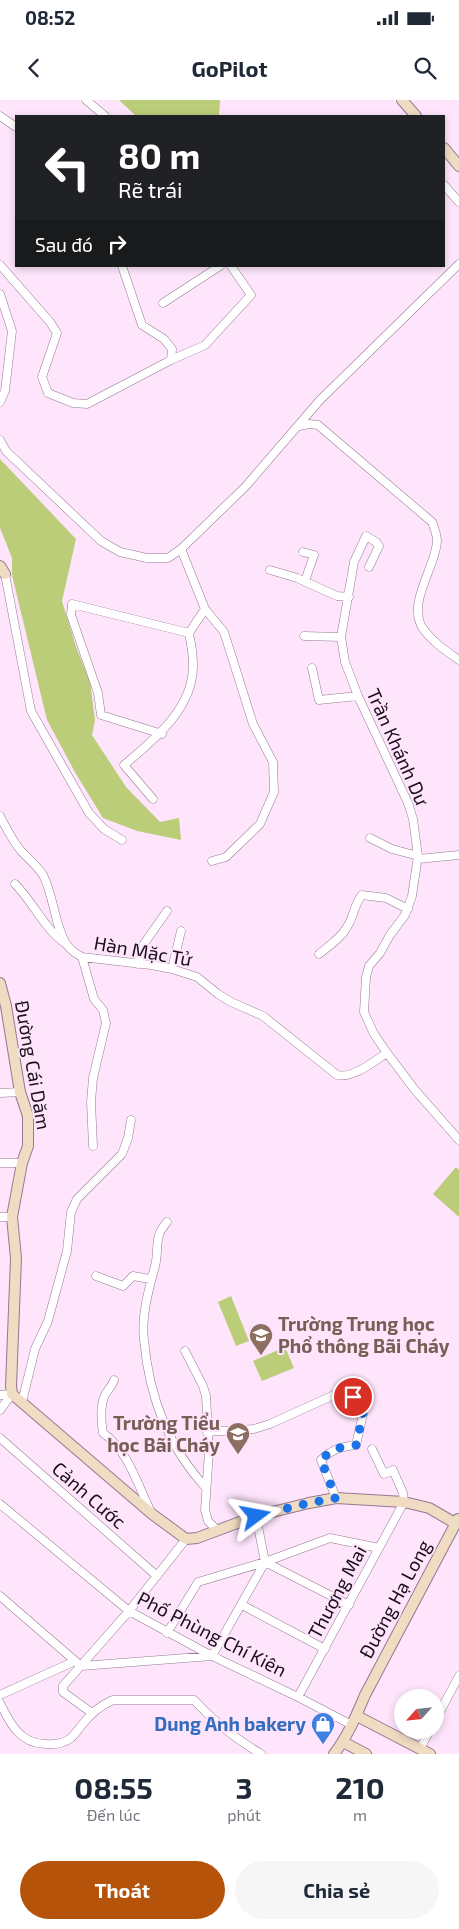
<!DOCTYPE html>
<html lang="vi">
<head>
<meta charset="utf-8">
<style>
  body { margin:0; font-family:"Exo 2",sans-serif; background:#f6f6f7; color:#1f2937; height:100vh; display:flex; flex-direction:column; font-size:19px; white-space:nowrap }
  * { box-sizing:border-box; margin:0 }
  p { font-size:16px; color:#747a83 }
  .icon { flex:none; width:28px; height:28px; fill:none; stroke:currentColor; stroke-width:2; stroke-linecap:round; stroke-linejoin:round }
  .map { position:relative; height:1654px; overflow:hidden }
  .drawer { display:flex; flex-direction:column; background:#fff; flex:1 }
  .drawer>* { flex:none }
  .guide { position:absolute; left:15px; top:15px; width:430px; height:152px; border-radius:0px; box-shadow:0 2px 8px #0003; background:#202124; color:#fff; overflow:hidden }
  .needle { width:32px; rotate:243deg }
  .controls { position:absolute; left:394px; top:1589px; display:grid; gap:10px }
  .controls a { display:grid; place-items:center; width:50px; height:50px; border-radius:50%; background:#fff; box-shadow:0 2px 8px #0003; font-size:25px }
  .pin { position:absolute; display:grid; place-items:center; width:42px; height:42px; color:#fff; margin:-21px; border:2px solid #fff; border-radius:50%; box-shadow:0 1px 5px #0007 }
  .me { position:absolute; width:55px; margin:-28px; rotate:77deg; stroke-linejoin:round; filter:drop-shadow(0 0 4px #0008) }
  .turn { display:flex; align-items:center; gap:18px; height:105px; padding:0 20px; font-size:22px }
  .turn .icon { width:65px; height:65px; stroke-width:2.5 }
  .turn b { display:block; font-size:35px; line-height:42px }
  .then { display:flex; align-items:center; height:48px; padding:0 20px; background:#0003; gap:10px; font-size:19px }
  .eta { display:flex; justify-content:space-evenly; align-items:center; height:85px; text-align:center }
  .eta b { font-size:30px; font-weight:700; line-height:35px }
  .primary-button { display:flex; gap:10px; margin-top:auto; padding:10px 20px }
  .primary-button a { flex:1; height:58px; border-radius:30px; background:#b45309; color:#fff; font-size:20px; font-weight:700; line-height:58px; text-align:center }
  .primary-button a+a { background:#f6f6f7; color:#1f2937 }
  .status { display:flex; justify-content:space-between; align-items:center; height:35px; padding:0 25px; background:#fff; direction:ltr }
  .status svg { height:14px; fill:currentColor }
  header { display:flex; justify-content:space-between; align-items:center; height:65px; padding:0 20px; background:#fff; font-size:22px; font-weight:700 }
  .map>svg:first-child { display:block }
  .green { fill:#bccd7a }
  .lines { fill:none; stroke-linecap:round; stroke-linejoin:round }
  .street-casing { stroke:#947992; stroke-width:9 }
  .secondary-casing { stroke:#947992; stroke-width:12 }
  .street { stroke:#fff; stroke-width:8 }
  .secondary { stroke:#efdcc2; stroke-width:10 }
  .route { stroke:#1a73e8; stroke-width:9; stroke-dasharray:0 16.2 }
  .labels { text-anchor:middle; stroke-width:4; stroke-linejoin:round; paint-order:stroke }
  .street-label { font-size:19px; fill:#1a1019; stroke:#fee5fc }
  .education-label { font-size:19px; font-weight:bold; fill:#785e54; stroke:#fee5fc; text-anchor:start }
  .shop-label { font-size:19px; font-weight:bold; fill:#366cbe; stroke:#fee5fc; text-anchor:end }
</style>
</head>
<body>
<div class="status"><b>08:52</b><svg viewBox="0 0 49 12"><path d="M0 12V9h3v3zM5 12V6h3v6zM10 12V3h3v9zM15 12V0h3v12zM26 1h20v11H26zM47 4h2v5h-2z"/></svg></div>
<header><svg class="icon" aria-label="back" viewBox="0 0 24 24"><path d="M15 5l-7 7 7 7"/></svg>GoPilot<svg class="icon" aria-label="search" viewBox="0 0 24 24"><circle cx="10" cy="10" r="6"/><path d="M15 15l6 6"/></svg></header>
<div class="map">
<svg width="459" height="1654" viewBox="0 0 459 1654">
  <rect width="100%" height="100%" fill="#fee5fc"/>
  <path class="green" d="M119,0H220L219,16H136Z
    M0,359L76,439L62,501L76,547L90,582L95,620L92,635L126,687L160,722L179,718L181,740L137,731L103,718L76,674L47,620L12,475V458L0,428Z
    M456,1067L459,1070V1117L433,1094Z
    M231,1196L249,1241L236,1246L218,1202Z
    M285,1247L294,1268L262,1281L253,1261Z"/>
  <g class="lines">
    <g class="street-casing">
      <path id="street" d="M86,0L105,16
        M0,16L16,27
        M444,85L459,102
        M0,165L50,222L57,233L42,277L48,293L73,303L87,304L171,260L172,249L164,239L142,225L122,166
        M0,194L12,231L5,291L0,302
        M163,203L220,166
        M171,260L205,245L251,195L231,166
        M299,326L309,324L318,325L432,422C434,427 437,435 437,441C436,467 405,505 424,530C433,542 446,551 459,560
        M0,340L6,351L101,441L120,452L147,458H168L181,449L246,386L320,300L459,164
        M181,449L205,509L224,532L253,624L273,662L274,692L260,724L226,757L212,761
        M303,452L314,455L305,481
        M369,467L379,446L376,442L366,436L354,462L341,537L345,562L358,596L408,703L413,719L418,756L412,796L405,815L390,835L380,853L369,866L366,877L364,912L374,934L387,953L415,990L459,1040
        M270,470L297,478L337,496L349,497
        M5,474L31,611L89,713L104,729L122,740
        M304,536L341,537
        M312,568L319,600L358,596
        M162,634L101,615L98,593L71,515L72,504L189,533
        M153,699L124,665C155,639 194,608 193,564C193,554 191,543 189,533L205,509
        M0,716C6,728 13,742 22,752C30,760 37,766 43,775C54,796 55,828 67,845C71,851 77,854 82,857L151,865L172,869L197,877L218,894L231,902L263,916L337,975C353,979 374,961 387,953
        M370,738L392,749L418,756
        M418,759L459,755
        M15,784C34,803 44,829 66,844
        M319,854C329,846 341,838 347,827C354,817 354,804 362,795L386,798L408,809
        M82,857L94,899L103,910L106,923L93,978L91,1002L93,1046
        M138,864L141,848L167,811
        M172,869L181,831
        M0,993L20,992
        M0,1063H22
        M0,1117H12
        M167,1122C164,1126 160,1131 159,1135C156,1145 158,1156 155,1166C149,1189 141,1215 144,1240C149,1295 168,1347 206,1388
        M96,1176L123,1186L133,1176L150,1179
        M185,1251L203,1286L206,1296L209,1351L205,1410L208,1421L217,1430
        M114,1280C112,1287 108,1289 105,1295C100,1305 101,1322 103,1333C128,1350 138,1386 151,1412
        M0,1295L12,1294
        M22,1302L35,1249L48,1221L67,1151L71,1112L77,1099L122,1054L128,1038L131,1020
        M0,1310L12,1294
        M207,1332L254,1329L270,1324L345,1290L353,1297L363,1314L356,1345C341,1347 332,1349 321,1360L336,1398
        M0,1338L157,1476
        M0,1404L129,1511L212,1556L298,1597L348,1623
        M265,1462L349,1505
        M0,1496L81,1566
        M242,1505L325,1549
        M167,1533L198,1482L265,1462L330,1438L379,1448
        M81,1566L212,1556L265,1462L256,1416
        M0,1595L75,1561
        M298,1597L404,1402L403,1393L393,1370L384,1374L372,1349
        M0,1603C10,1623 19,1643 45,1644C55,1645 63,1644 71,1638C74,1635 78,1630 81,1626C90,1614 99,1606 113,1600H194C214,1622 236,1639 261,1654
        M92,1613L63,1592V1586L129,1511L186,1439
        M435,1621L459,1576
        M420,1649L430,1630"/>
    </g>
    <g class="secondary-casing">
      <path id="secondary" d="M402,0L416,16
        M444,48L459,66
        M0,466L5,474
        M0,883L6,906L20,992L28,1016V1046L22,1063L12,1117L16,1158L11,1286L12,1294L152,1414L186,1439L197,1438L256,1416L309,1403L336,1398L404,1402L429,1408L455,1423
        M357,1616L430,1654
        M343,1642L366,1654
        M334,1654C348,1636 356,1616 365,1595L458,1419"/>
    </g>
    <use href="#street" class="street"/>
    <use href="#secondary" class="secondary"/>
  </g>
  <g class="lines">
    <path class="route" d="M256,1416L309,1403L336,1398L321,1360C333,1348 340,1347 356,1345L363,1314L353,1297"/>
  </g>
  <defs>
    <g id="school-pin" transform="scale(1.25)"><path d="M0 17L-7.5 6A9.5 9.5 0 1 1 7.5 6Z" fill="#8d6e63" stroke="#fee5fc"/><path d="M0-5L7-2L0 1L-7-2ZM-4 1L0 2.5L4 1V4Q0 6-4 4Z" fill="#fff"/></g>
    <g id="shop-pin" transform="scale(1.25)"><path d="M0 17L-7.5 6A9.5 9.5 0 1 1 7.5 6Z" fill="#3f7fe0" stroke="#fee5fc"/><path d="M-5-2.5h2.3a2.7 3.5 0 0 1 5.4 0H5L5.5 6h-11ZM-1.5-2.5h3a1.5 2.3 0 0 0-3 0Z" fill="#fff"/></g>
  </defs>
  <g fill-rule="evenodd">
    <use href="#school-pin" x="261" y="1235"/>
    <use href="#school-pin" x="238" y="1334"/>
    <use href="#shop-pin" x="323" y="1624"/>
  </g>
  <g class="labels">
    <g class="street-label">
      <text transform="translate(398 647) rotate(66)" y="7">Trần Khánh Dư</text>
      <text transform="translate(143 851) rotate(10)" y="7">Hàn Mặc Tử</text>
      <text transform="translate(33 965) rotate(80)" y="7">Đường Cái Dăm</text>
      <text transform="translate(89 1395) rotate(41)" y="7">Cảnh Cước</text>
      <text transform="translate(337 1492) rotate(-62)" y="7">Thượng Mai</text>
      <text transform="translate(395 1499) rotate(-62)" y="7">Đường Hạ Long</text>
      <text transform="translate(212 1534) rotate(27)" y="7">Phố Phùng Chí Kiên</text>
    </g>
    <g class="education-label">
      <text x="278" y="1231">Trường Trung học<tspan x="278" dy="22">Phổ thông Bãi Cháy</tspan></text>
      <text x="220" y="1330" text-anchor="end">Trường Tiểu<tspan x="220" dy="22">học Bãi Cháy</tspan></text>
    </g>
    <g class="shop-label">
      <text x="306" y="1631">Dung Anh bakery</text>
    </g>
  </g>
</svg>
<div class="controls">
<a><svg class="needle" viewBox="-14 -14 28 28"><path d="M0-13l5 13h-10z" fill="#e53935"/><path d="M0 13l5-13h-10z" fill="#747a83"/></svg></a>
</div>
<div class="pin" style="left:353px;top:1297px;background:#d93025"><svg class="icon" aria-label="arrive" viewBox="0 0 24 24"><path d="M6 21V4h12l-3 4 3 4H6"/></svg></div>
<svg class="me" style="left:256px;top:1416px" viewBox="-20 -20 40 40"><path d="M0-17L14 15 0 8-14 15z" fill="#1a73e8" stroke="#fff" stroke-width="4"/></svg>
<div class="guide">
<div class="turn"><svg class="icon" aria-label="left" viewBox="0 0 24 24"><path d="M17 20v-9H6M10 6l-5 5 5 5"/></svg><div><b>80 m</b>Rẽ trái</div></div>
<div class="then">Sau đó<svg class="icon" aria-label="right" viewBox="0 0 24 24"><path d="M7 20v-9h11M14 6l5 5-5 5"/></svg></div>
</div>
</div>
<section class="drawer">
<div class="eta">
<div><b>08:55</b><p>Đến lúc</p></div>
<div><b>3</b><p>phút</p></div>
<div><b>210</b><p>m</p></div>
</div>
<div class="primary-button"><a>Thoát</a><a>Chia sẻ</a></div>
</section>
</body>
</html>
